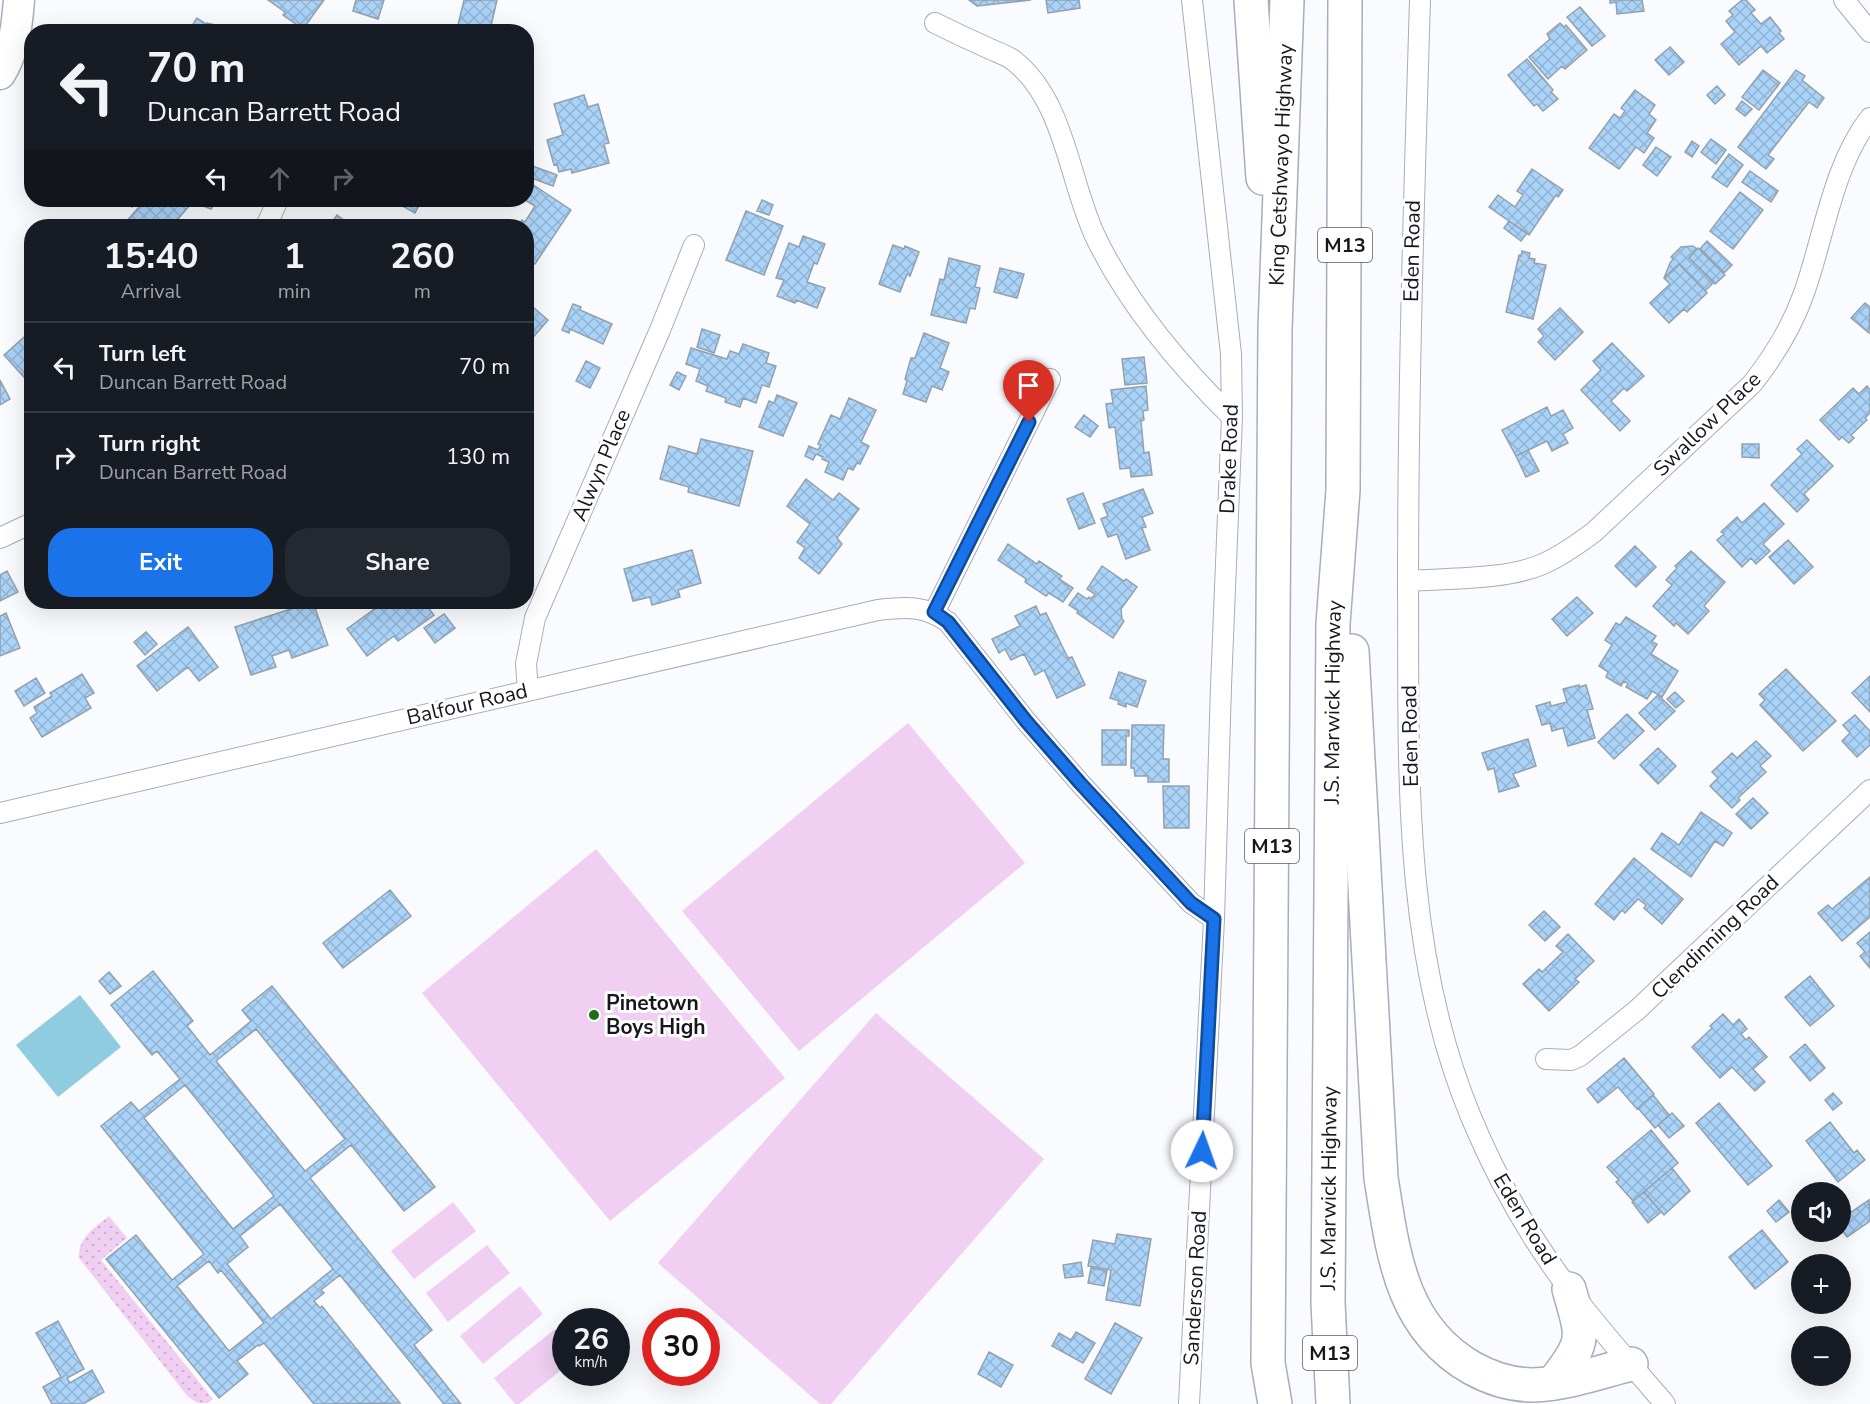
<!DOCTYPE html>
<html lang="en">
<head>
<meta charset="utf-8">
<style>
  body { margin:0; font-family:"Nunito Sans",sans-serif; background:#242831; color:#f1f3f6; height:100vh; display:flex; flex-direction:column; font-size:22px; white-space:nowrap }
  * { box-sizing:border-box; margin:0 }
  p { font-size:20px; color:#9ea1a6 }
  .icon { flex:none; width:33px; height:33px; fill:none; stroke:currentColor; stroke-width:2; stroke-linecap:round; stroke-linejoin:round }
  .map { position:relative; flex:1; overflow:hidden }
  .details { position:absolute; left:24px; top:219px; width:510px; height:390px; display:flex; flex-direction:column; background:#171b24; border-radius:24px; box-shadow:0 6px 24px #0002 }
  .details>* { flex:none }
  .top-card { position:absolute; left:24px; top:24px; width:510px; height:183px; border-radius:24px; box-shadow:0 6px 24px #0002; background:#171b24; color:#f1f3f6; overflow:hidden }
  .controls { position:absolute; left:1791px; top:1182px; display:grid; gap:12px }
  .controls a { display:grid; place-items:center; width:60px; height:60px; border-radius:50%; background:#171b24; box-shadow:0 6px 24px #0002; font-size:30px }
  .speed { position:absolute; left:552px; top:1308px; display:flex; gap:12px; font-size:30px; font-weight:700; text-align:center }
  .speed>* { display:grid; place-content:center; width:78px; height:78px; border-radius:50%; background:#171b24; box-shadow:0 6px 24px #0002; line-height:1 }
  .speed small { font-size:15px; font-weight:400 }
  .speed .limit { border:9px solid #d22; background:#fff; color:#111 }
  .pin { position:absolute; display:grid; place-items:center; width:51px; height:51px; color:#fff; margin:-62px -26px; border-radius:50% 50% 50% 0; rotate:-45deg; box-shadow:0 0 6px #0007 }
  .pin .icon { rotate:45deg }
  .me { position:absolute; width:66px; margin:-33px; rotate:3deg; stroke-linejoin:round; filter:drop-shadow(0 0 4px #0008) }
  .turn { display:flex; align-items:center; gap:21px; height:126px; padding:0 24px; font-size:27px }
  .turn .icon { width:78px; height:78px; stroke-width:2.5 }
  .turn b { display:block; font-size:42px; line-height:51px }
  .lanes { display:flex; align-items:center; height:57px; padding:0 24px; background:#0003; justify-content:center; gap:30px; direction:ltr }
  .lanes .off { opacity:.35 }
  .eta { display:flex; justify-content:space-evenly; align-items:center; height:102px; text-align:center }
  .eta b { font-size:36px; font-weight:700; line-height:42px }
  .button { display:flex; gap:12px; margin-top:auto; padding:12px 24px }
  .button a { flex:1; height:69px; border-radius:24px; background:#1a73e8; color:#fff; font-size:24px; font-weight:700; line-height:69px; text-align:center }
  .button a+a { background:#242831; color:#f1f3f6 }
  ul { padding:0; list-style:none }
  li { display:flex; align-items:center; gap:18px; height:90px; padding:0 24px; border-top:2px solid #363941 }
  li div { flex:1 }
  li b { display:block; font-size:22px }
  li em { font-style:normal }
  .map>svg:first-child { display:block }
  .grass { fill:#f0cff2 }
  .garden { fill:url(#garden-dots) }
  .water { fill:#8fcce0 }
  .building { fill:url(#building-cross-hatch); stroke:#93a1ae; stroke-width:1.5; fill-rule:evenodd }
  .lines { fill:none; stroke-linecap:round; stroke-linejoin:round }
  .street-casing { stroke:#a8adbe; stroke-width:22 }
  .primary-casing { stroke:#a8adbe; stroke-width:33 }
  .highway-casing { stroke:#a8adbe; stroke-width:36 }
  .street { stroke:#fff; stroke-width:20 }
  .primary { stroke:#fff; stroke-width:30 }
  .highway { stroke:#fff; stroke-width:33 }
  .route-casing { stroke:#114b97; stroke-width:15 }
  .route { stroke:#1a73e8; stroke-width:10 }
  .poi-dot { fill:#1a6f18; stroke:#fff; stroke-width:2 }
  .labels { text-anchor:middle; stroke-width:6; stroke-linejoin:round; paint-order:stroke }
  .shield { fill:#fff; stroke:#5c5d62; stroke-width:1.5 }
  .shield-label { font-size:20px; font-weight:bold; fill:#16181e }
  .street-label { font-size:21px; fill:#16181e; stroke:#fff }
  .poi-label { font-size:21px; font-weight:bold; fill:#16181e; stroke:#fff; text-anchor:start }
</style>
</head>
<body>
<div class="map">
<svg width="1870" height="1404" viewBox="0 0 1870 1404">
  <defs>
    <pattern id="garden-dots" width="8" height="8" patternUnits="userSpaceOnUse" patternTransform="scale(1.5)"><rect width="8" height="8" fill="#f0cff2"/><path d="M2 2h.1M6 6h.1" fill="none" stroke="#cdb1cf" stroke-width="1.8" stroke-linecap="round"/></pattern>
    <pattern id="building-cross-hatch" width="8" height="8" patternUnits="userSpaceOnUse" patternTransform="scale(1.5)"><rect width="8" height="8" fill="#aad3f8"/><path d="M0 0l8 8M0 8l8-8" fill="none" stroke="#92b4d4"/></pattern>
  </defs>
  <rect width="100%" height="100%" fill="#fafbff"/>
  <path class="grass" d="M908,723L1025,863L799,1051L682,911Z
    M596,849L785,1078L610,1221L422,993Z
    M876,1013L1044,1159L831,1404H820L658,1263Z
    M453,1202L476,1231L414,1279L391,1251Z
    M487,1245L510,1273L448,1322L426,1293Z
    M520,1286L543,1314L483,1364L460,1336Z
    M555,1329L565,1342V1367L519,1404H515L494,1378Z"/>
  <path class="garden" d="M109,1216L127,1238L101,1260L213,1399L208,1403H198L188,1397L79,1258C78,1238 94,1228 109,1216Z"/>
  <path class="water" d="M80,995L121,1047L58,1097L16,1045Z"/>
  <path class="building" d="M268,0H324L303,29L283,15L285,12Z
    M356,0H384L378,19L353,11Z
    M464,0H497L491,26L500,28L499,32H463L464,27L458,25Z
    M969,0H1031L977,6Z
    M1046,0H1079L1080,8L1048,13Z
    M1610,0H1642L1644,11L1617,14L1616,2L1610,3Z
    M1742,0H1746L1755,10L1751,13L1761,24L1770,17L1781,31L1779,33L1784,39L1767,53L1761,46L1739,65L1721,44L1735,32L1726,21L1733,15L1729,11Z
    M1580,7L1605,36L1592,46L1567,17Z
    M197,18L206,24L202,32H188Z
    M207,23L223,27L225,32H202Z
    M1560,23L1564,27L1566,25L1587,50L1565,69L1562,66L1548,79L1529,57L1550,39L1547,34Z
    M1670,47L1684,62L1669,75L1655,60Z
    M1527,59L1553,90L1551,92L1558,99L1543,111L1537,104L1534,106L1508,75Z
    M1763,70L1780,83L1759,110L1742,97Z
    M1796,70L1805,76L1802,80L1824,98L1817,108L1809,102L1768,155L1774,159L1766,169L1738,147Z
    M1717,86L1725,95L1715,104L1707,95Z
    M1635,90L1655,105L1649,114L1656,120L1647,133L1654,138L1644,153L1636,147L1619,169L1589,148L1614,114L1620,118L1625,111L1621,108Z
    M584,95L588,107L598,104L609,143L604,144L609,163L572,173L571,169L559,172L557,164L554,165L547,140L563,135L554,104Z
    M1742,101L1752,109L1745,116L1736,109Z
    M1711,139L1726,150L1716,164L1701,152Z
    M1692,141L1699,146L1692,157L1685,152Z
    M1656,147L1671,157L1657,176L1643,165Z
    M1729,154L1743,165L1727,187L1712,177Z
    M527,164L557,175L553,186L526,176Z
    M1532,169L1563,190L1558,197L1556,195L1529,235L1489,207L1498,195L1515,207L1523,195L1517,191Z
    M1750,171L1778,191L1771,202L1742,182Z
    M532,184L571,210L535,264L526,258V226H518L522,220L525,222L535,206L525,200L526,193Z
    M1740,192L1763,210L1733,249L1710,231Z
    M123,200H138L132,207Z
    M145,200H181L189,206L172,226H131L126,222Z
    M187,200H217L211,209Z
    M396,200H422L415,213L395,202Z
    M762,200L773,205L769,215L757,211Z
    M746,211L783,226L764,275L726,260Z
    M337,215L352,226H329Z
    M1509,221L1527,233L1521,241L1504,228Z
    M803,236L825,244L817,264L814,263L807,282L825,288L817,308L796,300L795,303L777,296L784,280L776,278L789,243L799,247Z
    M1707,241L1732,265L1724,273L1700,249Z
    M893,245L904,249L905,246L919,252L910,276L907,274L900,292L879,284Z
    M1693,246L1697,249L1689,258L1714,282L1705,291L1679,264L1664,278L1670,263L1673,259L1671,257L1681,247Z
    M1698,248L1725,275L1715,284L1689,258Z
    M1522,251L1530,253L1529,258L1535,259L1534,263L1546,265L1533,319L1506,312L1519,255L1521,256Z
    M949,258L980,266L975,287L980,288L975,309L970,308L966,323L931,315L940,279L944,280Z
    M1679,264L1707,293L1687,312L1684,309L1669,323L1650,303L1670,284L1664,278Z
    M1000,268L1024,274L1017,298L994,292Z
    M526,301L548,320L529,342L530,343L526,347Z
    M1865,303L1870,307L1869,333L1851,318Z
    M573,304L581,307L580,310L612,324L603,344L570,329L569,333L562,330Z
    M1560,308L1583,332L1555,360L1538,342L1544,336L1538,329Z
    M702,329L720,335L714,353L697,347Z
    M32,330V386L4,355Z
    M924,333L949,343L940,368L949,372L942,390L932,386L926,402L903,394L907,381L905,379L911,358H915Z
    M1612,343L1644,376L1627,391L1624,388L1611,401L1630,421L1620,431L1581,390L1601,370L1593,361Z
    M743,344L769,353L766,363L776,366L769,387L762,385L756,403L743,398L740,407L725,402L726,398L706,391L708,386L696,381L700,369L686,364L691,348L727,359L730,351L739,354Z
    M1144,357L1147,383L1125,385L1122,359Z
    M586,361L600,368L590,388L576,381Z
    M677,372L686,376L679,390L670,385Z
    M0,380L10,399L0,405Z
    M1146,386L1148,410L1143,411L1144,420L1141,421L1144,453L1149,452L1152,475L1131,477L1130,468L1120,469L1115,427L1109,428L1106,404L1113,403L1111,390Z
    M1867,386L1870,390V413L1865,418L1867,420L1851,435L1854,438L1849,443L1842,437L1839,440L1820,420L1853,388L1859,394Z
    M777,395L797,403L783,436L759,427L769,401L774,403Z
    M849,398L876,410L861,442L869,446L860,464L857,463L853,470L848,468L843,480L825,472L829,462L822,459L823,457L816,454L813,460L805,456L809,446L818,450L821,445L818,444L831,415L840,419Z
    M1547,407L1551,416L1563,410L1573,428L1563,434L1568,443L1552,451L1547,441L1516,456L1502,430Z
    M1084,415L1098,426L1090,437L1075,427Z
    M701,439L753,451L739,506L688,492L689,487L660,479L669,446L697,454Z
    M1807,440L1833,466L1804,494L1809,500L1797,512L1771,485L1802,454L1797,449Z
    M1742,444H1759V458L1742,457Z
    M1528,450L1539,471L1526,477L1516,456Z
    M806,479L833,500L839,493L859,509L837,538L842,544L819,574L799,558L805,548L797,542L810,524L787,506Z
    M1143,489L1153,513L1142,517L1146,527L1142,528L1150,550L1126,559L1117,534L1108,537L1101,519L1108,516L1103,504Z
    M1083,493L1095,523L1079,529L1067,499Z
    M1764,503L1784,524L1763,544L1770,551L1756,564L1751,558L1742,567L1717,540L1724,534L1721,532L1737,517L1742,523Z
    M1788,540L1813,567L1794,584L1769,557Z
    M1008,544L1037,564L1039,561L1062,576L1059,579L1073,588L1063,602L1049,593L1046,596L1025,582L1026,579L998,560Z
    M1635,546L1656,567L1636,587L1615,566Z
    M692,550L701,583L678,590L680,597L652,605L650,597L633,601L624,569Z
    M1691,551L1725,582L1704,606L1709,611L1688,634L1676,623L1674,626L1653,606L1672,585L1666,580L1677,568L1675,566Z
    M1102,566L1124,581L1126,579L1137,587L1121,609L1122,619L1124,621L1113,638L1077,613L1078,611L1069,605L1078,593L1087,599L1089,597L1091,599L1095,594L1087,589Z
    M7,571L18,592L0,601V575Z
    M1577,597L1593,613L1567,636L1552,619Z
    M313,602L328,645L292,658L289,650L272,656L276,667L251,675L235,627Z
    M373,602H424L434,615L398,641L394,636L367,656L347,629L377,607Z
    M1036,606L1040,615L1046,613L1068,658L1072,657L1085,685L1057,698L1044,670L1035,675L1024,654L1011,660L1005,649L999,653L992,639L1020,626L1015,616Z
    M6,613L20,648L0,656V616Z
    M444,614L455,628L435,643L424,628Z
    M1626,617L1656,636L1652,642L1657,644L1651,654L1678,671L1662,697L1652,691L1647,699L1626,687L1628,684L1624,681L1621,686L1606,677L1608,672L1599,666L1612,645L1605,640L1616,623L1620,625Z
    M188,627L218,667L199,681L188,667L157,691L137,666Z
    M146,632L157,644L145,655L134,642Z
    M1786,669L1836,721L1803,751L1760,705L1765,700L1759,694Z
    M1119,672L1146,681L1137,707L1126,703V707L1118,704L1119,701L1110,698Z
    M82,674L94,693L85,698L91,708L42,737L30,718L37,713L34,707L52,696L50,693Z
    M1870,676V712L1852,693Z
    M36,678L45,693L24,706L15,691Z
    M1579,685V687L1586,685L1593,709L1587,710L1595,738L1568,746L1563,728L1552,731L1550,723L1542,725L1536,706L1550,702L1551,706L1567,702L1563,689Z
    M1675,692L1684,701L1676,708L1667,699Z
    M1658,695L1675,711L1655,730L1639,713Z
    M1627,714L1644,731L1614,759L1598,742Z
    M1855,715L1870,731V745L1857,757L1842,741L1850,733L1843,725Z
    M1132,725H1164L1163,759H1169V782H1148V776H1135L1134,768H1131Z
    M1102,730H1129V736H1126V765H1102Z
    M1528,739L1536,766L1513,774L1519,786L1499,792L1494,768L1488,770L1482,753Z
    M1756,741L1771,756L1760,766L1766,772L1738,798L1740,800L1732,808L1710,786L1718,778L1712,772L1732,753L1737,758Z
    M1658,748L1676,766L1658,784L1640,765Z
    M1163,786H1189V828H1164Z
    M1753,798L1768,813L1751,829L1736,814Z
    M1701,812L1732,833L1723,846L1715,841L1691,877L1651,849L1662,833L1679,845Z
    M1634,858L1683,899L1662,924L1644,908L1646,905L1638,899L1625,913L1622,910L1614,920L1595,904Z
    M1870,877V917L1842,941L1818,913L1828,905L1832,909Z
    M390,890L411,916L343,968L323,943Z
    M1544,911L1560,927L1545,941L1529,925Z
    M1870,932V968L1860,956L1865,952L1857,943Z
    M1568,934L1594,961L1575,979L1579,982L1549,1011L1523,984L1539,969L1542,972L1563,952L1556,946Z
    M153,971L193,1021L187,1026L210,1055L251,1021L242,1010L272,986L435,1187L404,1211L351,1145L310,1178L432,1330L414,1345L461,1404H444L340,1275L321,1290L324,1293L314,1301L320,1308L322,1306L400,1403L314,1404L264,1343L259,1346L258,1345L237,1361L248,1374L219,1398L106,1259L136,1235L172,1280L204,1254L101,1126L131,1102L139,1111L180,1079L157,1051L152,1055L111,1005ZM256,1029L345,1139L305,1171L216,1061ZM185,1085L274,1196L233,1229L144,1118ZM280,1204L333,1269L271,1319L227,1264L248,1247L240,1236ZM209,1261L218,1273L221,1270L264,1323L229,1351L177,1286Z
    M109,972L121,986L110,994L99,981Z
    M1810,976L1834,1006L1810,1026L1785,997Z
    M1723,1014L1733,1025L1739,1019L1747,1029L1741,1034L1746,1040L1749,1037L1767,1057L1753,1069L1765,1082L1755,1091L1732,1067L1720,1078L1692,1047L1712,1028L1710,1026Z
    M1805,1044L1825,1068L1810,1081L1790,1057Z
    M1624,1058L1654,1094L1637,1109L1618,1087L1598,1103L1587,1089Z
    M1833,1093L1842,1103L1833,1110L1825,1100Z
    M1653,1095L1669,1115L1655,1128L1638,1108Z
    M1719,1103L1772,1166L1748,1185L1696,1123Z
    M1672,1113L1684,1126L1669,1138L1658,1125Z
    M1830,1122L1854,1153L1857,1150L1865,1160L1838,1182L1806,1141Z
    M1651,1130L1678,1163L1633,1201L1616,1182L1619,1180L1607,1167Z
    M1672,1168L1690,1191L1664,1215L1644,1192Z
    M1644,1192L1661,1212L1648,1223L1632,1202Z
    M1779,1200L1789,1212L1776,1222L1767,1211Z
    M1869,1200L1870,1221L1847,1237L1840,1228V1220Z
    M1762,1230L1788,1262L1755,1289L1729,1257Z
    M1117,1234L1151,1239L1140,1306L1106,1300L1111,1270L1088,1266L1093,1240L1115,1244Z
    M1081,1262L1083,1276L1065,1278L1063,1265Z
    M1091,1268L1107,1271L1104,1286L1088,1283Z
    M58,1321L84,1369L67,1378L70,1383L92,1370L104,1392L83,1404H52L43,1387L61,1377L36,1333Z
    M1115,1323L1142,1338L1111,1394L1085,1379Z
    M1076,1332L1095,1343L1083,1363L1052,1346L1059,1333L1071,1340Z
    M989,1352L1013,1365L1001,1387L978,1374Z"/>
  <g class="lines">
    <g class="street-casing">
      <path id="street" d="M1420,0C1414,195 1408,390 1408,585C1409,764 1401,949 1471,1117C1496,1177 1527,1233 1566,1285C1596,1326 1632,1365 1665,1404
        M1844,0L1870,32
        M935,23C953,32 970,40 988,48C996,52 1006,55 1013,60C1066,101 1069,184 1097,240C1130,307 1179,365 1232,417
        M266,226L278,200
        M0,538L32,523
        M1408,581C1448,578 1506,580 1543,564C1561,556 1578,544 1594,532L1752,384C1775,355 1792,327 1804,293C1824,237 1833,165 1870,118
        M934,613L1050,379
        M528,690L526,664L535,618L660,330L694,245
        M0,813L878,610C906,607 924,605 948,622L1026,721L1080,783L1191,903L1214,919
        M1546,1059L1571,1060L1580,1056L1637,1010L1870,790
        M1189,1404L1214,919L1221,686L1232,417L1231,354L1192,0"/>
    </g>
    <g class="primary-casing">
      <path id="primary" d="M0,74C14,52 17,26 19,0"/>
    </g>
    <g class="highway-casing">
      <g id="highway">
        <path d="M1251,0L1263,178"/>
        <path d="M1352,651L1381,1178C1393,1252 1400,1327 1472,1368C1490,1378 1511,1385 1533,1385C1566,1384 1599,1372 1631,1364"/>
        <path d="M1553,1383C1587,1340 1583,1339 1569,1289"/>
        <path id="s1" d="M1275,1404L1268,1363L1275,329L1287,0"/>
        <path id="s2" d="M1333,1404L1328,1303L1333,624L1343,490L1345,0"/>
      </g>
    </g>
    <use href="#street" class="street"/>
    <use href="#primary" class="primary"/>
    <use href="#highway" class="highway"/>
  </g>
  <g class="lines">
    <g class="route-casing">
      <path id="route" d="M1029,422L934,612L948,622L959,636L1026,721L1080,783L1191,903L1214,919L1202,1151"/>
    </g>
    <use href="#route" class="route"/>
  </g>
  <circle class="poi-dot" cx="594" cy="1015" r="6"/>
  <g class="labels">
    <g class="shield">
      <rect x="1318" y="228" width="54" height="34" rx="4.5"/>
      <rect x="1245" y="829" width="54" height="34" rx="4.5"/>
      <rect x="1303" y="1336" width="54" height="34" rx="4.5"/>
    </g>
    <g class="shield-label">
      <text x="1345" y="252">M13</text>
      <text x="1272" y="853">M13</text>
      <text x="1330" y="1360">M13</text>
    </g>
    <g class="street-label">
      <text dy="7" stroke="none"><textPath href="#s1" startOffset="1240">King Cetshwayo Highway</textPath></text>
      <text transform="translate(1412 251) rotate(-89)" y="7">Eden Road</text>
      <text transform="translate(1707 424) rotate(-44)" y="7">Swallow Place</text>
      <text transform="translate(1229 459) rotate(-88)" y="7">Drake Road</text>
      <text transform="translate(601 465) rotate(-67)" y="7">Alwyn Place</text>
      <text dy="7" stroke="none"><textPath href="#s2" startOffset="702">J.S. Marwick Highway</textPath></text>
      <text transform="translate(467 704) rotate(-13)" y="7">Balfour Road</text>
      <text transform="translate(1410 736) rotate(-91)" y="7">Eden Road</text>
      <text transform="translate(1715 937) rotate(-44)" y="7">Clendinning Road</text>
      <text dy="7" stroke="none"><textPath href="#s2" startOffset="216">J.S. Marwick Highway</textPath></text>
      <text transform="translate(1525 1219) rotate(59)" y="7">Eden Road</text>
      <text transform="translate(1195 1288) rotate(-87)" y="7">Sanderson Road</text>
    </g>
    <g class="poi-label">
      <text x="606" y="1010">Pinetown<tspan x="606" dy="24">Boys High</tspan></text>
    </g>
  </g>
</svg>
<div class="controls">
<a><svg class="icon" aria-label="sound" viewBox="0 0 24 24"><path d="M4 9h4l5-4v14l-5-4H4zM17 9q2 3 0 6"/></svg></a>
<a>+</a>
<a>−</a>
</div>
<div class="speed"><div>26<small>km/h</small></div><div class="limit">30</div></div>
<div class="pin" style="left:1029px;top:422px;background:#d93025"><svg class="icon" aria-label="arrive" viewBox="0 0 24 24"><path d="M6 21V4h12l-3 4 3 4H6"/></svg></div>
<svg class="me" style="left:1202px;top:1151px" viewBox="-20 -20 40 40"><circle r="19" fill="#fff"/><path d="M0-13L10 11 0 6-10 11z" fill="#1a73e8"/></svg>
<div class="top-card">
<div class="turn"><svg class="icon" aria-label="left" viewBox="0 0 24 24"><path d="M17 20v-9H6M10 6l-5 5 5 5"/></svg><div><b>70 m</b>Duncan Barrett Road</div></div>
<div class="lanes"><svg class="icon" aria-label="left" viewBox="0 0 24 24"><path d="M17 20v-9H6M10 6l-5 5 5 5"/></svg><svg class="icon off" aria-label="ahead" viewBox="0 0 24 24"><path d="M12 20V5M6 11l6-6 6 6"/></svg><svg class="icon off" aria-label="right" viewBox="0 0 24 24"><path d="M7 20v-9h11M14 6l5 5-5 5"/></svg></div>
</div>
<section class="details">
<div class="eta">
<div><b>15:40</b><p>Arrival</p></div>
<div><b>1</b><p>min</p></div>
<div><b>260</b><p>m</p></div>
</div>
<ul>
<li><svg class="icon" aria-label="left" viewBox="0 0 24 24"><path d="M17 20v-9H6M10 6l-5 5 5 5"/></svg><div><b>Turn left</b><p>Duncan Barrett Road</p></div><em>70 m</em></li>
<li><svg class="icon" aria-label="right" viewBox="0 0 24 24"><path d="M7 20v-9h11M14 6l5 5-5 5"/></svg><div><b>Turn right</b><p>Duncan Barrett Road</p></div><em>130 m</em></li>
</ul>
<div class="button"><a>Exit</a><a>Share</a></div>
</section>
</div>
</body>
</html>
